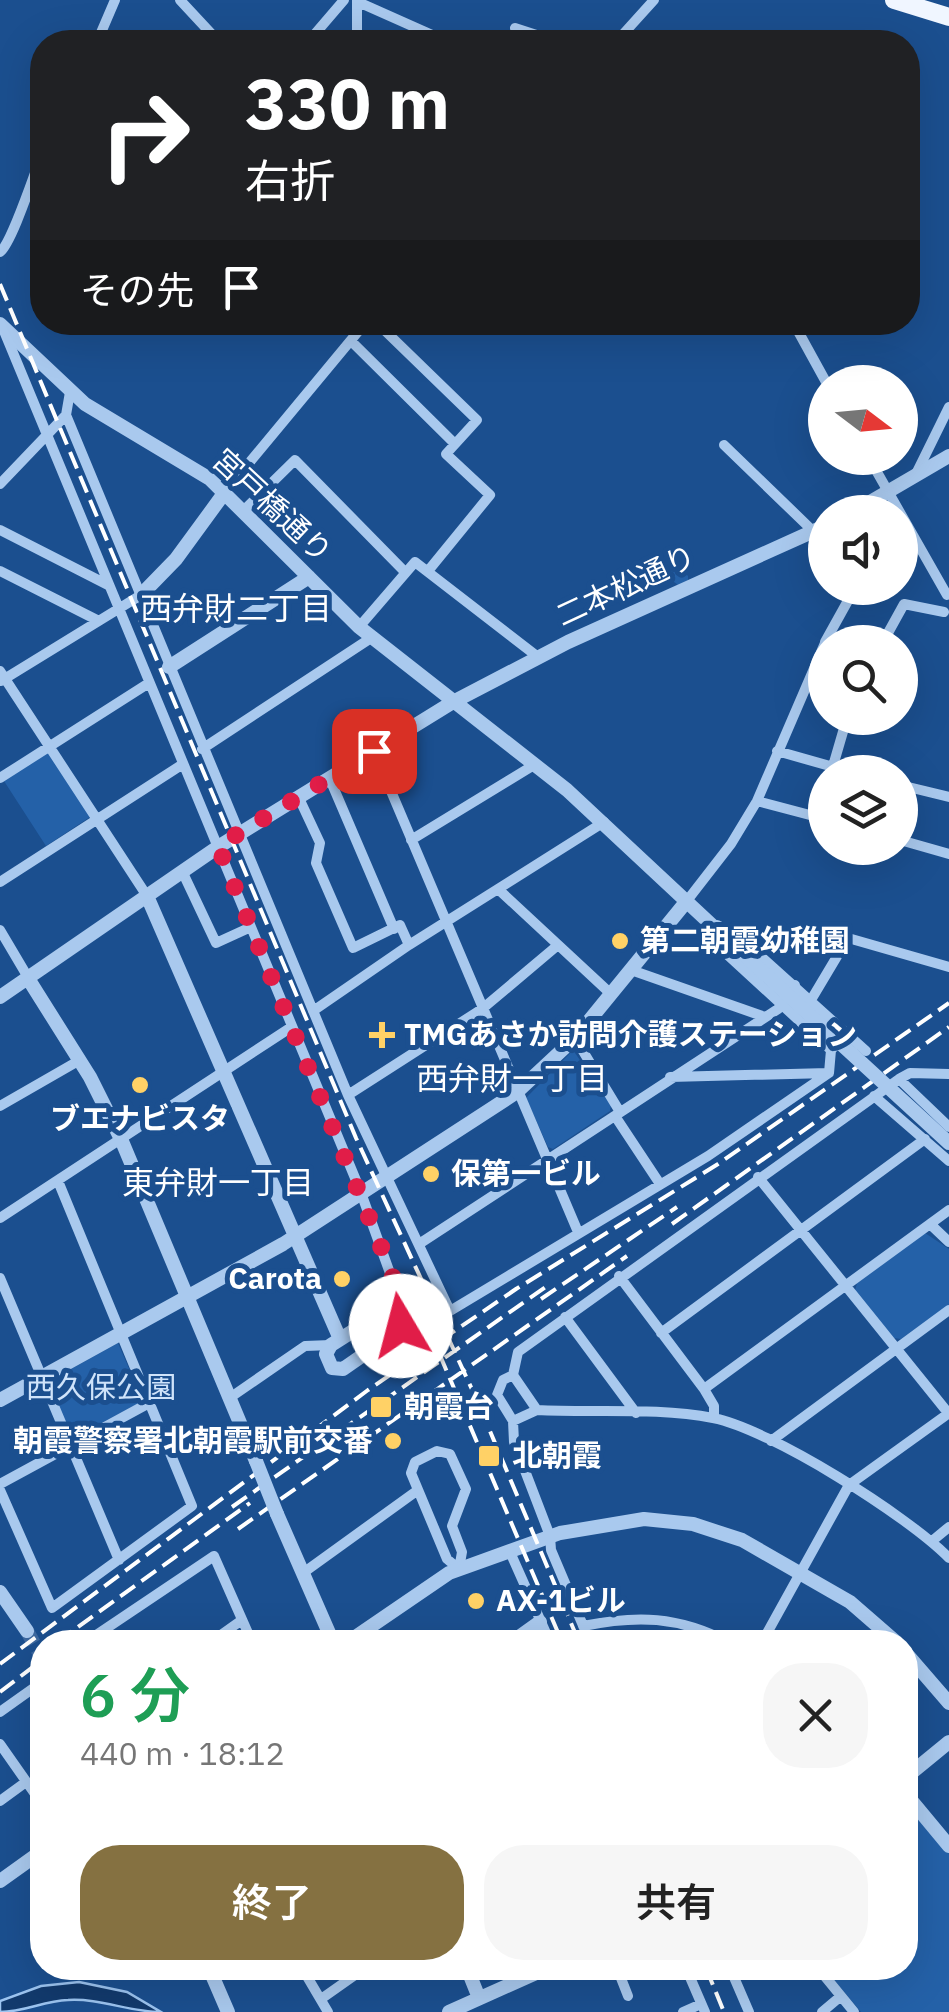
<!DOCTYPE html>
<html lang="ja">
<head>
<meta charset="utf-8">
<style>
  body { margin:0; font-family:"IBM Plex Sans","Noto Sans JP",sans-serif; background:#f6f6f6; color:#222; height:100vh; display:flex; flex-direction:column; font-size:38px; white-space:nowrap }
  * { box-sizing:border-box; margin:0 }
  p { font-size:32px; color:#767676 }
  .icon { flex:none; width:55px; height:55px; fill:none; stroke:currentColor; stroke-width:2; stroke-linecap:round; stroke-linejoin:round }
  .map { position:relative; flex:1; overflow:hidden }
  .details { position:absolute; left:30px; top:1630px; width:888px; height:350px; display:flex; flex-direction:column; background:#fff; border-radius:40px; box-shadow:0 10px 40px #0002 }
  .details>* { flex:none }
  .hud { position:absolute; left:30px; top:30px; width:890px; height:305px; border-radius:40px; box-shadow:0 10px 40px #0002; background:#202124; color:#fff; overflow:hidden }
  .needle { width:65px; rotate:106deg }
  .fabs { position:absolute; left:808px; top:365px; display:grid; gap:20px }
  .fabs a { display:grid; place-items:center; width:110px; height:110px; border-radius:50%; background:#fff; box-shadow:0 10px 40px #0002; font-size:50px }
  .pin { position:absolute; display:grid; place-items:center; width:85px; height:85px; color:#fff; margin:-42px; border-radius:20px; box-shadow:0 5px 15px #0006 }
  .me { position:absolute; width:110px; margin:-55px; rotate:352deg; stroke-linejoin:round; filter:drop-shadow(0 0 8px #0008) }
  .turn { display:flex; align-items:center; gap:35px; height:210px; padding:0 50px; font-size:45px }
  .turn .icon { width:130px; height:130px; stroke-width:2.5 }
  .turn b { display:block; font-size:70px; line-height:85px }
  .then { display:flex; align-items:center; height:95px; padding:0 50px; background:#0003; gap:20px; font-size:38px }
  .round { display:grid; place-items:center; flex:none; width:105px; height:105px; border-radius:40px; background:#f6f6f6 }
  .overview { display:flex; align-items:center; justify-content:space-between; height:170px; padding:0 50px }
  h1 { font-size:60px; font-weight:600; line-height:75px; color:#1e9e55 }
  .cta { display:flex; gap:20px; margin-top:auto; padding:20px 50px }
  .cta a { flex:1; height:115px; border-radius:40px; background:#857141; color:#fff; font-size:40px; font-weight:600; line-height:115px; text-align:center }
  .cta a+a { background:#f6f6f6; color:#222 }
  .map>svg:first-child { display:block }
  .green { fill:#2461a8 }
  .water { fill:#123a6d; stroke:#9cc4f0; stroke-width:2.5 }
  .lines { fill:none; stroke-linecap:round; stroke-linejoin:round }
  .tertiary-tunnel { stroke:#3d69a0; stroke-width:14; stroke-dasharray:14 7; stroke-linecap:butt }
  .minor { stroke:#a9c9ee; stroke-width:10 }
  .tertiary { stroke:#a9c9ee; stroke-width:14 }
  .primary { stroke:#f0f6ff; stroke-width:18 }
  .rail { stroke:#fff; stroke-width:4; stroke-dasharray:18 8; stroke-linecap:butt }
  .tertiary-bridge { stroke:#a9c9ee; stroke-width:14 }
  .route { stroke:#e11d48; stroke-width:18; stroke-dasharray:0 32.4 }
  .poi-dot { fill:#ffd166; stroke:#1b4f8f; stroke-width:4 }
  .labels { text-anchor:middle; stroke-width:10; stroke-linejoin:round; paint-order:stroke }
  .street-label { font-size:30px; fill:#fff; stroke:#1b4f8f }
  .poi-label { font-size:30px; font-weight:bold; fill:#fff; stroke:#1b4f8f; text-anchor:start }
  .park-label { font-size:30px; fill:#cfe3fa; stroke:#1b4f8f }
  .neighbourhood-label { font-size:32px; fill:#fff; stroke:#1b4f8f }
</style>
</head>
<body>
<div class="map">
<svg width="949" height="2012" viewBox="0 0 949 2012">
  <rect width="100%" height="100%" fill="#1b4f8f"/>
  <path class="green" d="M667,555L688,576V580L678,585L656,568Z
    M49,751L93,815L46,846L4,781Z
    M573,1050L611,1105L610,1111L553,1149L548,1147L526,1098Z
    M925,1233L949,1249V1305L901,1339L894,1338L855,1291L857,1283Z
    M118,1343L143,1401L77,1436L70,1434L50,1385L53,1379Z
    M905,1799L949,1853V2012H861L824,1968H905Z"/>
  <path class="water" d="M79,1982L127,1992L161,2012C129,2012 100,1998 68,2000C43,2001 25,2012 0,2012V2001L41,1986Z"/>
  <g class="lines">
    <path class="tertiary-tunnel" d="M27,1631L42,1658"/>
    <path class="minor" d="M180,0L219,42
      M358,2L448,42
      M515,28L558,42
      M97,42L115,0
      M308,42L344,0
      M357,42V0
      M616,42L654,0
      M0,252C12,243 34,174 42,154
      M376,322L477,420L446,454L490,495L428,571
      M793,322L826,382
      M4,331L360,1190L395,1287L388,1308
      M351,341L455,444
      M70,392L66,415L348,1095L450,1311L708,1156L829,1073L831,1050L847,1034
      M724,445L814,532
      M869,458L947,595
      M915,476L949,407
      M0,484L66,415
      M225,492L366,322
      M244,510L295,460L405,572
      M0,530L108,585
      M0,571L97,620
      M359,627L415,562L538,657
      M825,642L855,588
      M883,642L904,604L944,612
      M0,671L147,896
      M1,681L141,595
      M202,749L371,638
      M374,751L578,1232
      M777,751L851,772
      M833,766L847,718
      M329,777L394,929
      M0,778L149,683
      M900,785L949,797
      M298,796L320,843L316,863L353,948L400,925L409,945
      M757,801L825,819
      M411,840L534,765
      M900,840L949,854
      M182,871L216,943L251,927
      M0,882L183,764
      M498,889L611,994
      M686,902L731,844L757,801L825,643
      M717,925L737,935L866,1051
      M709,926L719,947L831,1050
      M0,930L29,979
      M631,970L765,1017
      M811,1000L848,938L949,967
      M313,1011L409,945L604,822
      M575,1038L620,1112
      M949,1074L910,1073L899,1079L518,1352L513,1375L503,1380L497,1395L513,1421L537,1410C595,1413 657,1407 713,1418C770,1429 908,1516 949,1558
      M670,1077L828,1073
      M899,1079L949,1127
      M348,1095L482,1009L558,945
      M874,1096L949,1161
      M0,1106L80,1060
      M615,1116L660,1184
      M758,1177L949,1414
      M0,1218L290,1028
      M930,1224L949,1242
      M419,1244L778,1009L795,985
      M619,1276L704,1389L714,1406V1418
      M0,1278L119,1560
      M565,1317L636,1413
      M661,1333L925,1139
      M513,1375L537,1410
      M704,1389L949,1210
      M231,1397L305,1346L331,1345
      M513,1421L514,1442L550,1536L551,1550L590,1642
      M771,1441L949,1310
      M437,1451L450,1454L466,1489L452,1526L462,1552L459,1569L447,1559L411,1473L415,1462Z
      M0,1484L151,1402
      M0,1490L52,1608L192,1506L58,1181
      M932,1541L949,1527
      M510,1552L550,1642
      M303,1573L418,1490
      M583,1626C637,1615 678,1616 728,1642
      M86,1642L214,1556L252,1642
      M211,1642L242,1620
      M762,1642L849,1485L949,1413
      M0,1712L42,1682
      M0,1744L42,1804
      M0,1801L26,1782
      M302,1968L328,2012
      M617,1968L628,1996
      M686,1968L705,2012
      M730,1968L749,2012
      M818,1968L854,2012
      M321,1999L365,1968
      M683,2012L701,2004
      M822,2012L841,1996"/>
    <path class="tertiary" d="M0,324L85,404L210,479L359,627L567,790L730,942
      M853,512L949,456
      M141,595L176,559L225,492
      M169,667L309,577
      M147,896L340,1339
      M29,980L90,1077L121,1139L256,1461
      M0,997L218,847L453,702L568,642L825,526
      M391,1307L401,1318L399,1330L343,1369L332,1368L326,1354L331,1345Z
      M0,1400L283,1244L517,1092L575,1038L686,902
      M277,1514L333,1642
      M0,1592L27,1631
      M348,1642L449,1573L560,1533L644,1519L693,1524L742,1540L850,1602L896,1642
      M512,1642L540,1622
      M905,1652L949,1703
      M905,1778L949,1742
      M905,1793L949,1846
      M0,1881L42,1851
      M209,1968L228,2012
      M467,1968L479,1998
      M449,2012L547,1968"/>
    <path class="primary" d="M894,0L949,17"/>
    <path class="rail" d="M0,284L356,1138L476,1398L579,1642
      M672,1224L949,1027
      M541,1299L677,1207
      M419,1306L562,1642
      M232,1507L547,1286
      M238,1529L627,1256
      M57,1642L250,1503
      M0,1664L368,1390L516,1289L718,1164L949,1003
      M0,1692L42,1660
      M706,1968L724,2012"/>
    <path class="tertiary-bridge" d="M730,942L949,1143
      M256,1461L277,1514"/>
  </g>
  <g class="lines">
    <path class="route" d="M374,751L218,846L384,1254L396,1286L388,1308L396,1310L401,1326"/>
  </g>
  <g class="poi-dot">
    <circle cx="620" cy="941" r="10"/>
    <path d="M377 1020h10v10h10v10h-10v10h-10v-10h-10v-10h10z"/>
    <circle cx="140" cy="1085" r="10"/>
    <circle cx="431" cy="1174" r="10"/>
    <circle cx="342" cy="1279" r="10"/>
    <rect x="369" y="1395" width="24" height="24" rx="5"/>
    <circle cx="393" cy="1441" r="10"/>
    <rect x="477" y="1444" width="24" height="24" rx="5"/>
    <circle cx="476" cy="1601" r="10"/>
  </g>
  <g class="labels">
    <g class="street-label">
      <text transform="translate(272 506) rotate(43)" y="10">宮戸橋通り</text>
      <text transform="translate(626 586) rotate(-25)" y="10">二本松通り</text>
    </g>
    <g class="poi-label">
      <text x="640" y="951">第二朝霞幼稚園</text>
      <text x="404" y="1045">TMGあさか訪問介護ステーション</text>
      <text x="140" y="1129" text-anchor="middle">ブエナビスタ</text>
      <text x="451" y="1184">保第一ビル</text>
      <text x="322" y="1289" text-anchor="end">Carota</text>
      <text x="404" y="1417">朝霞台</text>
      <text x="373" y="1451" text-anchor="end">朝霞警察署北朝霞駅前交番</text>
      <text x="512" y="1466">北朝霞</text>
      <text x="496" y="1611">AX-1ビル</text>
    </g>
    <g class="park-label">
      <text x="101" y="1398">西久保公園</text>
    </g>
    <g class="neighbourhood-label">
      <text x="236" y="620">西弁財二丁目</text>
      <text x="512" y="1090">西弁財一丁目</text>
      <text x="218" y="1194">東弁財一丁目</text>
    </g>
  </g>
</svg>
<div class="fabs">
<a><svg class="needle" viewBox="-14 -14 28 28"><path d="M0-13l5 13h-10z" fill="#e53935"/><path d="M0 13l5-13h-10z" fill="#767676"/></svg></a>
<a><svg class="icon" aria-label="sound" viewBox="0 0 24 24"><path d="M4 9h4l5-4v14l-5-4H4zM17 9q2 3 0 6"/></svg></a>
<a><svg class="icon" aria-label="search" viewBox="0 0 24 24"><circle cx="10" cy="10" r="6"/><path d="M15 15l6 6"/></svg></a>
<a><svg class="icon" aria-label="layers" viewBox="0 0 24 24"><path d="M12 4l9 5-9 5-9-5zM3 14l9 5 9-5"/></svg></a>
</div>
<div class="pin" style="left:374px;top:751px;background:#d93025"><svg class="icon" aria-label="arrive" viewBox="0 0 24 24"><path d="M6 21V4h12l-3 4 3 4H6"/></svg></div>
<svg class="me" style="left:401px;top:1326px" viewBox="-20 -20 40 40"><circle r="19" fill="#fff"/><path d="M0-13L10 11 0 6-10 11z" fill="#e11d48"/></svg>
<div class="hud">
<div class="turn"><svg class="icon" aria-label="right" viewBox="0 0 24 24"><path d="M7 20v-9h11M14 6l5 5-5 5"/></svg><div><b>330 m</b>右折</div></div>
<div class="then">その先<svg class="icon" aria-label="arrive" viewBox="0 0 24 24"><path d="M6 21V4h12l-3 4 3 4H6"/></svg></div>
</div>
<section class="details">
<div class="overview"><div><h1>6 分</h1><p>440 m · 18:12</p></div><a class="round"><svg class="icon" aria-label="close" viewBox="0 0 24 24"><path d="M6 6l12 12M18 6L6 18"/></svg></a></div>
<div class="cta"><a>終了</a><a>共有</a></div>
</section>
</div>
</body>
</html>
